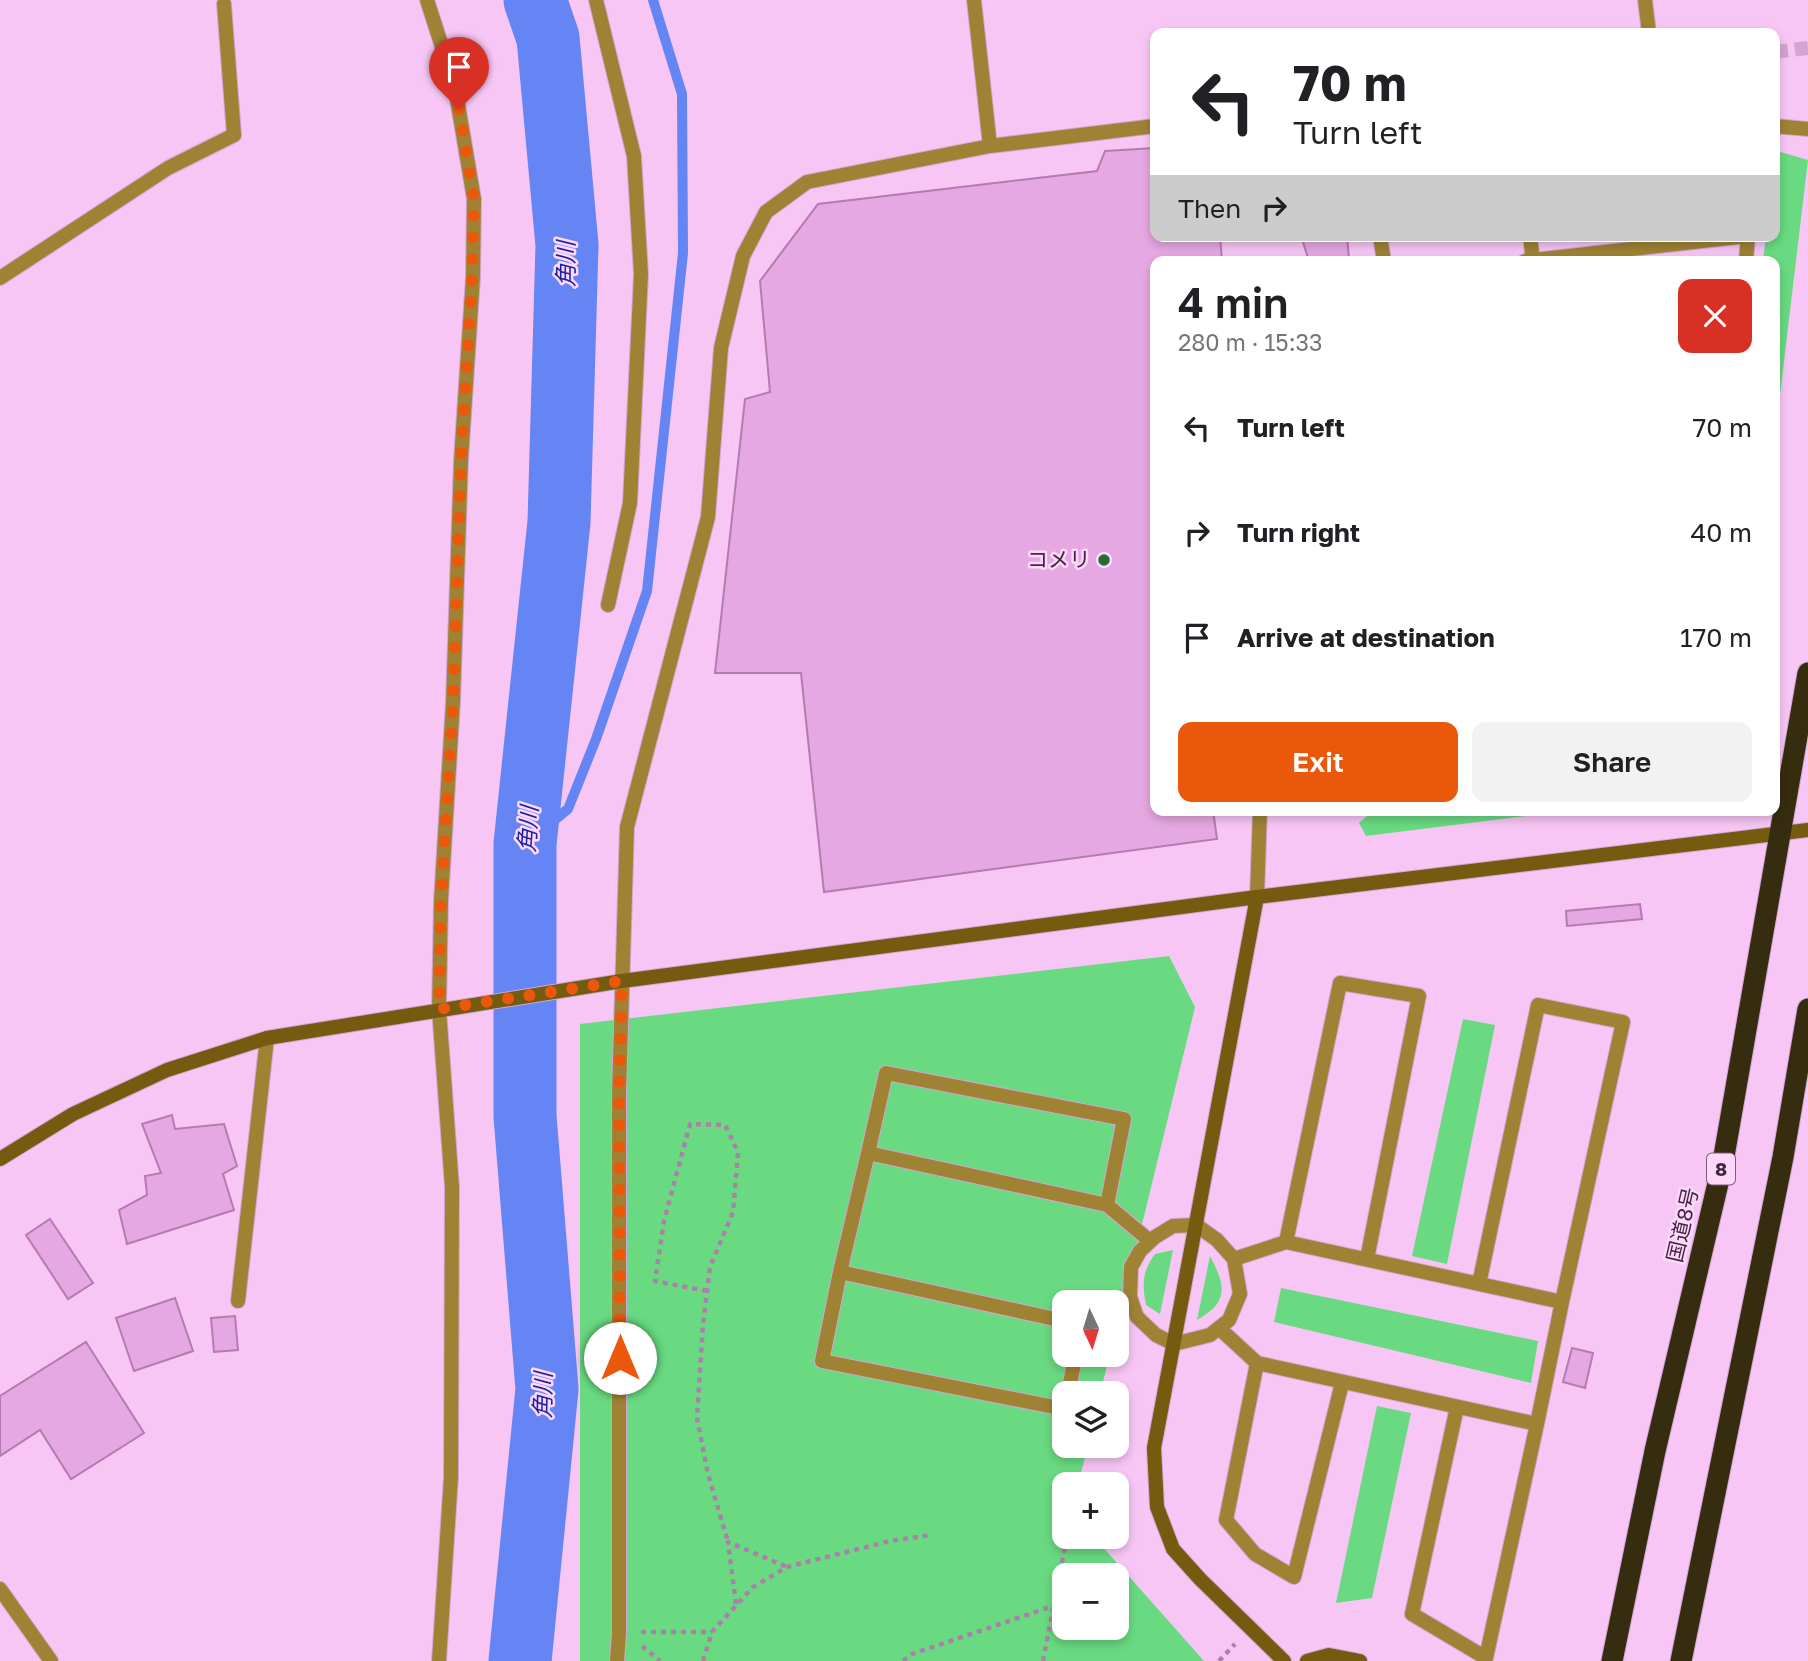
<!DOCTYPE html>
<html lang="en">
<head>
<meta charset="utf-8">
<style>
  body { margin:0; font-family:"Golos Text","Noto Sans JP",sans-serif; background:#f2f2f2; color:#202124; height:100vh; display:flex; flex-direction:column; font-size:26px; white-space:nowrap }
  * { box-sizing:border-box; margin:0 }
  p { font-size:23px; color:#757577 }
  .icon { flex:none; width:38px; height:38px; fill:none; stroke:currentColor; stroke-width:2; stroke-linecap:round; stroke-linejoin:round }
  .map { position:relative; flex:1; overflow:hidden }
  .side { position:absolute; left:1150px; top:256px; width:630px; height:560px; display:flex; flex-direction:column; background:#fff; border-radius:14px; box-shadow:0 4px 10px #0003 }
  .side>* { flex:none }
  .banner { position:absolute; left:1150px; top:28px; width:630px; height:214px; border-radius:14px; box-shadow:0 4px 10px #0003; background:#fff; color:#202124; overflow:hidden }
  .needle { width:46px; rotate:176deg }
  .controls { position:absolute; left:1052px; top:1290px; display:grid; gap:14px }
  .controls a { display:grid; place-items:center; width:77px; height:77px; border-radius:14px; background:#fff; box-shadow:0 4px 10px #0003; font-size:35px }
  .pin { position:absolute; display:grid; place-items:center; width:60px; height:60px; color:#fff; margin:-72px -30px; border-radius:50% 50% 50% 0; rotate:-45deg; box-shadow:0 0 7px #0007 }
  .pin .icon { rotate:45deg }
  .me { position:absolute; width:77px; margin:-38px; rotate:0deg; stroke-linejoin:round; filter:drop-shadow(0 0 5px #0008) }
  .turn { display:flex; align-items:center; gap:24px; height:147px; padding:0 28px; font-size:32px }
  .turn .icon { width:91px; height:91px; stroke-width:2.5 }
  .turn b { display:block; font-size:49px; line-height:60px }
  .then { display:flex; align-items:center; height:66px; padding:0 28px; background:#0003; gap:14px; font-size:26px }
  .round { display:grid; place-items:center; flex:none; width:74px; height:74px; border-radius:14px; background:#f2f2f2 }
  .overview { display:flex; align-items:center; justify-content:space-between; height:119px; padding:0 28px }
  h1 { font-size:42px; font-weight:600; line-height:52px }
  .primary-button { display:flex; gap:14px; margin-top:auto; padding:14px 28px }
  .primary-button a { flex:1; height:80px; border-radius:14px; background:#ea580c; color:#fff; font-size:28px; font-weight:600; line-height:80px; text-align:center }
  .primary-button a+a { background:#f2f2f2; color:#202124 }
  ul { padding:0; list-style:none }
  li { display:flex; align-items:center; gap:21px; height:105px; padding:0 28px }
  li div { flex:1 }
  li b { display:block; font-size:26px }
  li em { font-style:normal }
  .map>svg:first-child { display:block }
  .green { fill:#69da81; fill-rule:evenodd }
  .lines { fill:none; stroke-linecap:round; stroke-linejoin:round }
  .stream { stroke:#6485f3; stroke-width:10 }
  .river { stroke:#6485f3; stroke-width:63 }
  .building { fill:#e6a8e2; stroke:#b57ab1; stroke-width:2 }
  .street-tunnel { stroke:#d3a6d1; stroke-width:14; stroke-dasharray:14 7; stroke-linecap:butt }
  .lane-casing { stroke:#d3a6d1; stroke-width:16 }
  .street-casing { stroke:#d3a6d1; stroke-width:16 }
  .secondary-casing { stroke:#d3a6d1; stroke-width:16 }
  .highway-casing { stroke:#d3a6d1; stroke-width:23 }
  .path { stroke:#aa82a7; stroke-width:4.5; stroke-dasharray:5 5; stroke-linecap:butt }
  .lane { stroke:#9f8234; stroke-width:14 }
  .street { stroke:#9f8234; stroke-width:14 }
  .secondary { stroke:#745b0f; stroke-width:14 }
  .highway { stroke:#362c10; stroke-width:21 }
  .route { stroke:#ea580c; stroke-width:12; stroke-dasharray:0 21.6 }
  .poi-dot { fill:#276c38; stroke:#fed8fb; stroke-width:2.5 }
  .labels { text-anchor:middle; stroke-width:5; stroke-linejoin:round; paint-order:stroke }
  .shield { fill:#fed8fb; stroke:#7a5d78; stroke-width:2 }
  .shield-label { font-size:19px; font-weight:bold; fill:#412840 }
  .poi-label { font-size:21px; fill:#412840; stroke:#fed8fb; text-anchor:end }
  .street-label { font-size:21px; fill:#412840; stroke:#fed8fb }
  .water-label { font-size:23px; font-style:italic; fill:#1a22a3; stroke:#fed8fb }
</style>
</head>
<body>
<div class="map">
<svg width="1808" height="1661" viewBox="0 0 1808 1661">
  <rect width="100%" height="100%" fill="#f8c6f5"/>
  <path class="green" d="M1777,151L1808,160L1775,437L1774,261H1763L1766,236H1774Z
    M1374,810H1575L1366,836L1359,823Z
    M1169,956L1195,1007L1117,1327L1116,1302H1064V1354L1110,1355L1100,1393H1064V1446H1088L1078,1484H1064V1536L1094,1537L1204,1661H580V1024ZM1064,1575H1116V1628H1064Z
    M1463,1019L1495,1025L1447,1264L1412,1256Z
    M1173,1250L1160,1314L1146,1305C1142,1284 1142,1272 1155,1254Z
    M1210,1256C1226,1286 1229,1302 1197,1320Z
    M1281,1288L1538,1341L1531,1383L1274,1322Z
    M1377,1406L1411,1413L1372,1598L1336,1603Z"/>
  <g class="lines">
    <path class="stream" d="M525,844L568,809L596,739L647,591L683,253L682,94L653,0"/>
    <path class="river" d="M520,1661L547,1389L525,1116V844L559,522L567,245L548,38L535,0"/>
  </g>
  <path class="building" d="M1155,148V236H1220L1222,261H1155V810H1213L1217,839L824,892L801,673H715L745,399L770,392L760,281L818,204L1097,171L1105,151Z
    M1301,236H1347L1349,259L1309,261Z
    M1640,904L1642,919L1567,926L1566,911Z
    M172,1115L175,1129L224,1124L237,1166L223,1174L234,1210L127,1244L119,1210L147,1195L145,1176L161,1173L142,1124Z
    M50,1219L93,1283L68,1299L26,1235Z
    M175,1298L193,1351L134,1371L116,1318Z
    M235,1316L238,1350L214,1352L211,1318Z
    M86,1342L144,1433L71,1479L40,1430L0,1456V1396Z
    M1572,1348L1593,1353L1585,1388L1563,1382Z"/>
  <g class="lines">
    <path class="street-tunnel" d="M1774,52L1808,48"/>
    <g class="lane-casing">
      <path id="lane" d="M1774,126L1808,129
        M1380,236L1384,261
        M1530,236L1533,261
        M1525,261L1747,236
        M1746,261L1748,236
        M1257,897L1260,810
        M868,1153L886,1073L1124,1119L1107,1205
        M1286,1242L1340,983L1419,996L1367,1259
        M840,1272L868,1153L1107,1205L1150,1241
        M1479,1284L1538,1005L1623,1022L1562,1302
        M1116,1306L1130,1297
        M1064,1321L840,1272L822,1361L1064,1409
        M1219,1328L1257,1363L1537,1424L1562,1302L1286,1242L1234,1259
        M1257,1363L1226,1520L1255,1554L1294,1577L1342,1383
        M1068,1393L1076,1354
        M1457,1407L1412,1614L1486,1658L1537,1424"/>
    </g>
    <g class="street-casing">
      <path id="street" d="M427,0L455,87L474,199L473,277L461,460L453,702L441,901L439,1009L452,1187L451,1477L439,1661
        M596,0L634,156L641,274L630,503L608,605
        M974,0L990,146
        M1645,0L1649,33
        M0,278L168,168L234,135L224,4
        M1196,1225L1217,1240L1234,1259L1240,1294L1229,1320L1210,1335L1174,1344L1156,1335L1137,1317L1130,1297L1131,1267L1140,1251L1155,1237L1173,1226Z
        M238,1301L267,1038
        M0,1589L51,1661
        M617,1661L619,1633V1093L627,827L708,517L721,348L743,256L766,212L807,182L990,146L1155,126"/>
    </g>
    <g class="secondary-casing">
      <path id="secondary" d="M1257,897L1154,1448L1157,1507L1173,1549L1200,1579L1284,1661
        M0,1159L73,1114L167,1070L267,1038L622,981L1257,897L1808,830
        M1307,1661L1329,1655L1360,1661"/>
    </g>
    <g class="highway-casing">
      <path id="highway" d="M1612,1661L1655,1451L1723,1162L1808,673
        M1681,1661L1783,1157L1808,1009"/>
    </g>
    <path class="path" d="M707,1291L655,1281L664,1221L690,1124L725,1125L738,1152L733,1212L710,1267L703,1324L697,1418L708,1474L728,1542
      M736,1604L728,1542L787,1567
      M641,1632H712
      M642,1646L660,1661
      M703,1661L712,1632L753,1587L787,1567L890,1541L932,1535
      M903,1661L912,1654L1053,1606
      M1043,1661L1067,1536
      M1219,1661L1235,1644"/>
    <use href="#lane" class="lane"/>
    <use href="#street" class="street"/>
    <use href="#secondary" class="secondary"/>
    <use href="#highway" class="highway"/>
  </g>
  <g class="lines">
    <path class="route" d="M459,109L474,199L472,277L461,460L453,702L441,901L439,1009L622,981L619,1093L620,1358"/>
  </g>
  <circle class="poi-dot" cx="1104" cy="560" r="7"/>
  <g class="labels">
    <rect class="shield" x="1707" y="1153.5" width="28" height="31" rx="5"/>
    <g class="shield-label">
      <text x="1721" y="1176">8</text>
    </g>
    <g class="poi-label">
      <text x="1090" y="567">コメリ</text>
    </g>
    <g class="street-label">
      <text transform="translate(1683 1225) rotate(-77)" y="7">国道8号</text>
    </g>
    <g class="water-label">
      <text transform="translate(566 264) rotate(-90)" y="8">角川</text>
      <text transform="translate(528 829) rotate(-86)" y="8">角川</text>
      <text transform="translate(543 1395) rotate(-89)" y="8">角川</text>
    </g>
  </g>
</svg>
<div class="controls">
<a><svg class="needle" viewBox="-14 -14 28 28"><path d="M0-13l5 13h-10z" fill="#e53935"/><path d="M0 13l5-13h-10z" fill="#757577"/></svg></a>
<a><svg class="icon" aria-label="layers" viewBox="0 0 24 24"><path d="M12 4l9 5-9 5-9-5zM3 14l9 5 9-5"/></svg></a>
<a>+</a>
<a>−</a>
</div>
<div class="pin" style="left:459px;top:109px;background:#d93025"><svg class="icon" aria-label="arrive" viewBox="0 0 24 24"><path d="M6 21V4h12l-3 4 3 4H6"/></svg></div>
<svg class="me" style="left:620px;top:1358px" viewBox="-20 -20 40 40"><circle r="19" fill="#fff"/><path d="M0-13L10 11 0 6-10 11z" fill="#ea580c"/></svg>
<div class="banner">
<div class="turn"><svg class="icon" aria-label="left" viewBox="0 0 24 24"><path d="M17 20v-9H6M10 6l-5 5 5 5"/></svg><div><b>70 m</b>Turn left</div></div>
<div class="then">Then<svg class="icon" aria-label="right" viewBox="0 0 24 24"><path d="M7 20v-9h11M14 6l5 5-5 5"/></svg></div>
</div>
<section class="side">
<div class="overview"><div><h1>4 min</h1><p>280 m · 15:33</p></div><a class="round" style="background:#d93025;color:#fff"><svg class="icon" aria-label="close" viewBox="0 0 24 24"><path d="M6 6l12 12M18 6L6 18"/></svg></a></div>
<ul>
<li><svg class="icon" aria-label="left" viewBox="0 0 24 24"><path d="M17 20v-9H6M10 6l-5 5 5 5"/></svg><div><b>Turn left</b></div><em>70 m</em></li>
<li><svg class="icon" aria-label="right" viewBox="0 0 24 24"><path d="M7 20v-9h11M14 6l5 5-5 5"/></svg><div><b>Turn right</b></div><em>40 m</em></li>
<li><svg class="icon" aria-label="arrive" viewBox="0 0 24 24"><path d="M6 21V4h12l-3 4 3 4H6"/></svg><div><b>Arrive at destination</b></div><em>170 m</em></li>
</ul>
<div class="primary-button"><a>Exit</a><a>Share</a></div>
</section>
</div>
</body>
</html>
